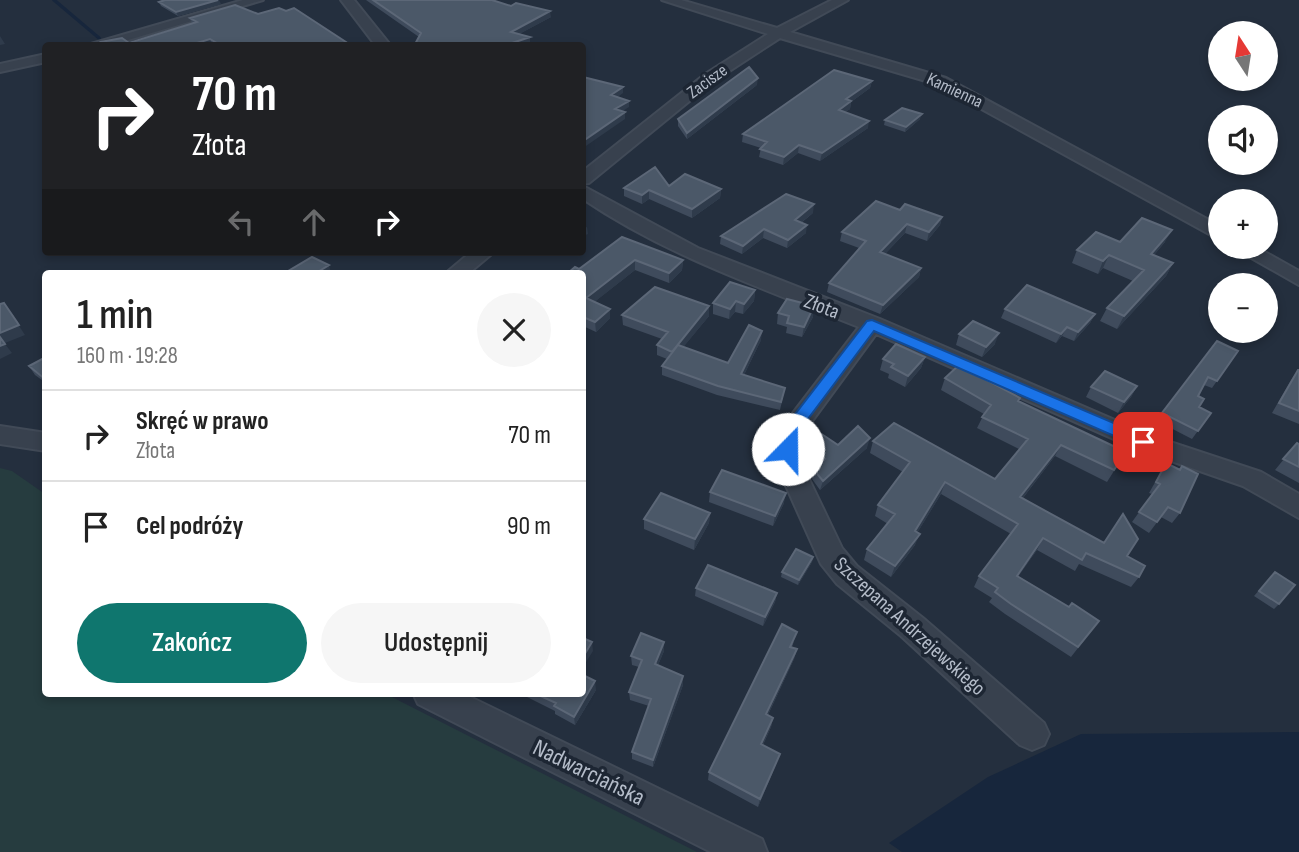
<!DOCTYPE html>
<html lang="pl">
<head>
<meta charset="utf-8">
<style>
  body { margin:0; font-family:"Sofia Sans Condensed",sans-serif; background:#f6f6f6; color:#222; height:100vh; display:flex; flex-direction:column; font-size:26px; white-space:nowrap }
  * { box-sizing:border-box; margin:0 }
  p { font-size:23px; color:#767676 }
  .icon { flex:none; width:38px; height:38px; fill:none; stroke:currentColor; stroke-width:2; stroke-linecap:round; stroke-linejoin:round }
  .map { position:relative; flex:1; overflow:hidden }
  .panel { position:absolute; left:42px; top:270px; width:544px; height:427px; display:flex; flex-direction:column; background:#fff; border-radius:7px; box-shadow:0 4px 10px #0003 }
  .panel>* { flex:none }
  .hud { position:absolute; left:42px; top:42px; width:544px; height:214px; border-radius:7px; box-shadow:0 4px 10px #0003; background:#202124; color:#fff; overflow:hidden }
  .needle { width:46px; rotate:348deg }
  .fabs { position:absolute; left:1208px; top:21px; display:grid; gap:14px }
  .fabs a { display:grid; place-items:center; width:70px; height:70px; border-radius:50%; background:#fff; box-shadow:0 4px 10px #0003; font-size:35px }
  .pin { position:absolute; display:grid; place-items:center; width:60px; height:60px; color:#fff; margin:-30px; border-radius:14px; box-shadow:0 4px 10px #0006 }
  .me { position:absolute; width:77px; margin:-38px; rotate:22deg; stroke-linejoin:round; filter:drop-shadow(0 0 5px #0008) }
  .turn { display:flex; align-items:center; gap:24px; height:147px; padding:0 35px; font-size:32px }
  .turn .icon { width:91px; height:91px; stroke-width:2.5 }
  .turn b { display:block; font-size:49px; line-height:60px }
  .lanes { display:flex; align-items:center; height:66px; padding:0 35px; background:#0003; justify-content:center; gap:35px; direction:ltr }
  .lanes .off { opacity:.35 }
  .round { display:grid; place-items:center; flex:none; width:74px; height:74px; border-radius:37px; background:#f6f6f6 }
  .headline { display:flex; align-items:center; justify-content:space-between; height:119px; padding:0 35px }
  h1 { font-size:42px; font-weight:600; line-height:52px }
  .primary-button { display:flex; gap:14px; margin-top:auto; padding:14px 35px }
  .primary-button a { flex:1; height:80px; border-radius:42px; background:#0f766e; color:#fff; font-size:28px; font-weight:600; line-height:80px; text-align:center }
  .primary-button a+a { background:#f6f6f6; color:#222 }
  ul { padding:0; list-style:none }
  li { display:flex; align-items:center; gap:21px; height:91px; padding:0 35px; border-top:2px solid #e0e0e0 }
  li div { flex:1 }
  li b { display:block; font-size:26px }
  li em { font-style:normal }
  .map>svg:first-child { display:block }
  .green { fill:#263c3f }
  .water { fill:#17263c }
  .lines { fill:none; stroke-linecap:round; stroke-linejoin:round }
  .stream { stroke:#17263c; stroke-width:3.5 }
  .street-casing { stroke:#414a57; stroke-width:4 }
  .street { fill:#38414e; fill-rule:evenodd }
  .wall { fill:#3f4b5c }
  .shaded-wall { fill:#2f3b4b }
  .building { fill:#4b5868; stroke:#5c6777; stroke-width:2 }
  .route { fill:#1a73e8; stroke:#114b97; stroke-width:2 }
  .labels { text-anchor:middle; stroke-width:7; stroke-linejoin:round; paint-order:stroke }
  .far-street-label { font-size:18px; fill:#b4bcc9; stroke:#1d2633 }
  .street-label { font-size:21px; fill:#b4bcc9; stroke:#1d2633 }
  .near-street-label { font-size:24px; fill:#b4bcc9; stroke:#1d2633 }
</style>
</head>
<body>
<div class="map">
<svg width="1299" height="852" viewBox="0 0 1299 852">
  <rect width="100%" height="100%" fill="#242f3e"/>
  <path class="green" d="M0,468L12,471L45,494L46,693H384L697,852H0Z"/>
  <path class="water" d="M1299,732V852H902L889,843L988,777L1081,734Z"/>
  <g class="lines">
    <path class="stream" d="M54,0L99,38"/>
    <g class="street-casing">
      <path id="street" d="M243,0H263L108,46H84Z
        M341,0H354L391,46H376Z
        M662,0H681L777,28L832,0H848L790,32L946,78L1220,226V240L936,84L780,38L714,81L589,183L583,184V171L704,75L768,34Z
        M46,54V62L0,72V64Z
        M583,186L698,248L880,319L1152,436L1261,472L1299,494V518L1243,486L1134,448L876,334L804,432L801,449L808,477L842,548L857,566L923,618L1044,723L1049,734L1044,745L1032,750L1020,745L901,636L837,584L821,564L782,477L775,449L780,430L859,327C765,289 667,256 583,199Z
        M1232,247H1256L1299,271V285Z
        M471,252H494L469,273H446Z
        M0,426L46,433V451L0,444Z
        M413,693H462L762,839L767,852H711L418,704Z"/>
    </g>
    <use href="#street" class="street"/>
  </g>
  <path class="wall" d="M366,0H492L551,17L519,34L530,37V43L524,46H414L419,37Z
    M159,2L221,4L178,16L161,6Z
    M258,14L352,46H102L101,42L129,43L192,24L190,18Z
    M872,81L870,88L851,102L850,109L845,112L868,128L820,161L798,153L783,165L759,157L761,148L742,142L743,134Z
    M757,85L687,139L678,126V119Z
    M920,119L905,132L884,125L885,120Z
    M669,186L721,189L720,198L692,218L649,199L642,204L624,196V188Z
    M900,210L942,217L940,225L927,241L905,233L885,254L921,268L919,277L880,314L827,292L829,283L859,248L840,241L842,232Z
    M813,213L801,223L806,233L787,248L763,238L742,254L720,244L721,236Z
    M622,237L683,260L682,270L669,283L635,270L594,302L610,318L596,332L583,326V273L579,269Z
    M1120,242H1165L1154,255L1173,263L1166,276L1117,329L1100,321L1107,308L1133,281L1103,268L1098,274L1072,263L1077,250Z
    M755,290L754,301L743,314L735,312L729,319L713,314V303Z
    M709,306V316L683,347L728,363L761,340L744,375L785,388L780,410L717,395L662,375V366L667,359L657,355V345L662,339L623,325L622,315Z
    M1005,309L1095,314L1090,323L1074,341L1062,336L1056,343L1001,318Z
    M778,313L813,317L802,337L786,333L787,327L777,324Z
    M959,334L995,344L982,357L956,345Z
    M1238,351L1212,388L1204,385L1198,396L1199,407L1211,413L1192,439L1157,421L1162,413Z
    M46,357V383L35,375L29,366Z
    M925,357L921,368L905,387L888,378L889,374L880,370L883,359Z
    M1298,370H1299V424L1272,413L1291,380Z
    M945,378L1019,401L1126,452L1107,482L1055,456L1023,498L1127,556L1139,577L1131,587L1079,564L1075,571L1037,550L1018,576L1069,607L1099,621L1071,657L1005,614L989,602L992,598L974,587L979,576L1011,534L941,494L917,533L915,545L891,577L864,560L867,549L888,524L875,516L878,505L903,472L870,453L873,441L995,479L1019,449L977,428L984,414L941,390Z
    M1137,386L1131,397L1118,413L1086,397L1091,387Z
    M806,441L838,445L867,448L820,490L812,479L814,470L818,465L806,457L804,450Z
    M1297,443L1299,444V483L1275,470Z
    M1166,463L1180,513L1172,523L1161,517L1149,533L1132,522L1152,494L1149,493Z
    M710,492L784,503L773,526L709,502Z
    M710,513L709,523L694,550L644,529V519Z
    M813,557L812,562L798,585L781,577L782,572Z
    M1275,572L1279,604L1274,609L1254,596Z
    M696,588L777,593L775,602L763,626L695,596Z
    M794,641L792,647L797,649L794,659L768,715L773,718L771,727L763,745L777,762L758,807L708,780L709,772Z
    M664,642V651L658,665L683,685L653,767L632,759V752L649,706L630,700L629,692L639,667L632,665L631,656Z
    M596,690L575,725L555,714V711L519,693H583Z"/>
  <path class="shaded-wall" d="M218,0H219L221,4L178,16L176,12Z
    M550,11L551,17L512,38L511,32Z
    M0,36L5,44L0,45Z
    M530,37V43L524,46H503Z
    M210,39L212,45L187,46Z
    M758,78L757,85L687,139V133Z
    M872,81L870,88L851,102L850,109L837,118L839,110L846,99Z
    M623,87V93L611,102V95Z
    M629,101V107L615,116V109Z
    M625,112V119L583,148V141Z
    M922,114L920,119L905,132L906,127Z
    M869,121L868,128L820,161L822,153Z
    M799,145L798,153L783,165L784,157Z
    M721,189L720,198L692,218V209Z
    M649,190V199L642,204V195Z
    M814,204L813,213L794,228L795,220Z
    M942,217L940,225L927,241L929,232Z
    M907,224L905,233L878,261L880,252Z
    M807,225L806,233L787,248L788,240Z
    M587,227L588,234L583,236V228Z
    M764,229L763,238L742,254L743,246Z
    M1172,230L1165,242L1144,267L1151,254Z
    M1109,255L1103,268L1098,274L1103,261Z
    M635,260V270L587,308L586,298Z
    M683,260L682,270L669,283V273Z
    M1173,263L1166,276L1117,329L1124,316Z
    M329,265L331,273H316Z
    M921,268L919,277L880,314L883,305Z
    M755,290L754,301L743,314L744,304Z
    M736,301L735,312L729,319L730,309Z
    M709,306V316L672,361V352Z
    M814,306L813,317L802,337L804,327Z
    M610,309V318L596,332L595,322Z
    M10,312L25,335L5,343L0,336V333Z
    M1095,314L1090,323L1074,341L1078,332Z
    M1067,327L1062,336L1056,343L1061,334Z
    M762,331L761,340L740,383L741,374Z
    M999,333L995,344L982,357L986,347Z
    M5,344L12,353L0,359V346Z
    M925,357L921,368L905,387L908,376Z
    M1137,386L1131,397L1118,413L1124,402Z
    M870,438L867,448L820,490L823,481Z
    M1061,445L1055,456L1015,508L1020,497Z
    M945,482L941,494L911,543L915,531Z
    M786,493L784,503L773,526L775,516Z
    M710,513L709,523L694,550L695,539Z
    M920,534L915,545L891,577L895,566Z
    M1043,538L1037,550L1011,587L1017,576Z
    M813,557L812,562L798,585L799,580Z
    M777,593L775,602L763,626L765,617Z
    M592,642L593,651L583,667V657Z
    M664,642V651L655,672V664Z
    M797,649L794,659L764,723L766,714Z
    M683,676V685L653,767V760Z
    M595,681L596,690L575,725L574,717Z
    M773,718L771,727L759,753L761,744Z
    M780,754L777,762L758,807L760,799Z"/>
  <path class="building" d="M165,0H218L176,12L159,2Z
    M373,0H492L511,6L516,3L550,11L511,32L530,37L503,46H414L421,33Z
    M235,5L258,14L279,8L286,11L294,8L352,46H222L210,39L187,46H105L101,42L122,38L129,43L197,22L190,18Z
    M749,67L758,78L687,133L678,119Z
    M834,70L872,81L846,99L851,101L839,110L869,121L822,153L799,145L784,157L760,149L767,142L743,134Z
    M583,77L623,87L611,95L629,101L615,109L625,112L583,141Z
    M902,108L922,114L906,127L885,120Z
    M655,167L669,186L685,174L721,189L692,209L649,190L642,195L624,188Z
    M786,194L814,204L795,220L807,225L788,240L764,229L743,246L721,236Z
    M876,201L900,210L905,204L942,217L929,232L907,224L880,252L921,268L883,305L829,283L866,241L842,232Z
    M1142,218L1172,230L1151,254L1173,263L1124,316L1107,308L1144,270L1109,255L1103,261L1077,250L1096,232L1120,242Z
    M622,237L683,260L669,273L635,260L586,298L610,309L595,322L583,317V273H568L575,267L579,269Z
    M312,257L329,265L316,273H296L290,270Z
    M730,282L755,290L744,304L736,301L730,309L713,303Z
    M1027,285L1095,314L1078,332L1067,327L1061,334L1005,309Z
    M655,287L709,306L672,352L657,345L668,332L622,315Z
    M787,299L814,306L804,327L787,323L789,316L778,313Z
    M4,303L19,325L0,333V304Z
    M973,321L999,333L986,347L959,334Z
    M749,325L762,331L741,374L785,388L781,402L718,386L662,366L678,345L728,363Z
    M0,337L5,344L0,346Z
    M1217,341L1238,351L1217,381L1208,377L1198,396L1204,399L1199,407L1211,413L1198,431L1162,413Z
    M896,344L925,357L908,376L891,367L894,364L883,359Z
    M46,357V380L29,366Z
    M959,365L1020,398L1018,401L1126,452L1114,470L1061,445L1020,497L1104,543L1123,514L1138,539L1127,556L1145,566L1139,577L1086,553L1082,560L1043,538L1017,576L1069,607L1072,603L1099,621L1078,647L1011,604L995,592L998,588L979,576L1018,524L945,482L915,531L920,534L895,566L867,549L895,514L878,505L910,462L873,441L894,423L995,479L1028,439L982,417L991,405L945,378Z
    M1298,370H1299V411L1279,403Z
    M1105,371L1137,386L1124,402L1091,387Z
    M858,426L870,438L823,481L814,470L825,459L808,447L806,441L817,431L838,445Z
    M1297,443L1299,444V467L1283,459Z
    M1166,463L1180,470L1182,466L1198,474L1180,513L1168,507L1157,522L1139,512L1160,484L1156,482Z
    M722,470L786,493L775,516L710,492Z
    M661,493L710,513L695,539L644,519Z
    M796,549L813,557L799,580L782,572Z
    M708,565L777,593L765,617L696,588Z
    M1275,572L1295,585L1279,604L1259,591Z
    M782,624L797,632L790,647L797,649L766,714L773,718L761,744L780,754L760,799L709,772Z
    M641,633L664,642L655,664L683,676L653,760L632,752L651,699L629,692L642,660L631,656Z
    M583,638L592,642L583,657Z
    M583,675L595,681L574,717L554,706L556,703L534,693H583Z"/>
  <path class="route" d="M872,320L1149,438L1151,442L1149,446H1137L874,331L799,431L794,454H782L780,449L786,426L867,321Z"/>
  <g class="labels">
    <g class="far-street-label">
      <text transform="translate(707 81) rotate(-36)" y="6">Zacisze</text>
      <text transform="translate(955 90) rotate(25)" y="6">Kamienna</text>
    </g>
    <g class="street-label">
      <text transform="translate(822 306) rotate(21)" y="7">Złota</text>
      <text transform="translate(910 626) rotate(42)" y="7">Szczepana Andrzejewskiego</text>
    </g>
    <g class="near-street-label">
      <text transform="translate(589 772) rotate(26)" y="8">Nadwarciańska</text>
    </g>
  </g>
</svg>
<div class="fabs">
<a><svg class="needle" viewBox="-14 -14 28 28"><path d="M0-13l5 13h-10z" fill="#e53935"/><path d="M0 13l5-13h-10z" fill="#767676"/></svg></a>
<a><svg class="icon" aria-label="sound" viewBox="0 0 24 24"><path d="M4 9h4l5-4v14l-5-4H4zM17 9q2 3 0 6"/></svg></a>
<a>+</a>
<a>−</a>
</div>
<div class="pin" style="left:1143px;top:442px;background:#d93025"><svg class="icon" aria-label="arrive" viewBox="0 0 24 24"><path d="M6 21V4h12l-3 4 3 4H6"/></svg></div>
<svg class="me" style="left:788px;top:449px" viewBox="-20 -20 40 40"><circle r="19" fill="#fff"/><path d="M0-13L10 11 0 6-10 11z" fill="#1a73e8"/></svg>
<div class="hud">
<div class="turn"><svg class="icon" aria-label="right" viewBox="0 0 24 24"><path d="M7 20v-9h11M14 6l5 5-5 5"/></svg><div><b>70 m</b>Złota</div></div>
<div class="lanes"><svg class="icon off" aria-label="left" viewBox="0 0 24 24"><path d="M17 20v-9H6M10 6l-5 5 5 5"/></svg><svg class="icon off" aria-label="ahead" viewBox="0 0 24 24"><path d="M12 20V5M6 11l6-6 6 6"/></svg><svg class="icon" aria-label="right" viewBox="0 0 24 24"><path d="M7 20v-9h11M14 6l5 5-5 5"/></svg></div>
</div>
<section class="panel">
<div class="headline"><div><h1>1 min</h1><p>160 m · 19:28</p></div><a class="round"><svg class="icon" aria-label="close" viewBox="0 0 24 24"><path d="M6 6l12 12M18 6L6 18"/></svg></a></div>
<ul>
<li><svg class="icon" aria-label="right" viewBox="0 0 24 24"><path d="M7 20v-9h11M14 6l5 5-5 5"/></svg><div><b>Skręć w prawo</b><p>Złota</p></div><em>70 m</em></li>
<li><svg class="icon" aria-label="arrive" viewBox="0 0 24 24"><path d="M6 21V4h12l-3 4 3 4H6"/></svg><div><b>Cel podróży</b></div><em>90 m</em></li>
</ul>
<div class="primary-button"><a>Zakończ</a><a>Udostępnij</a></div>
</section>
</div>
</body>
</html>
